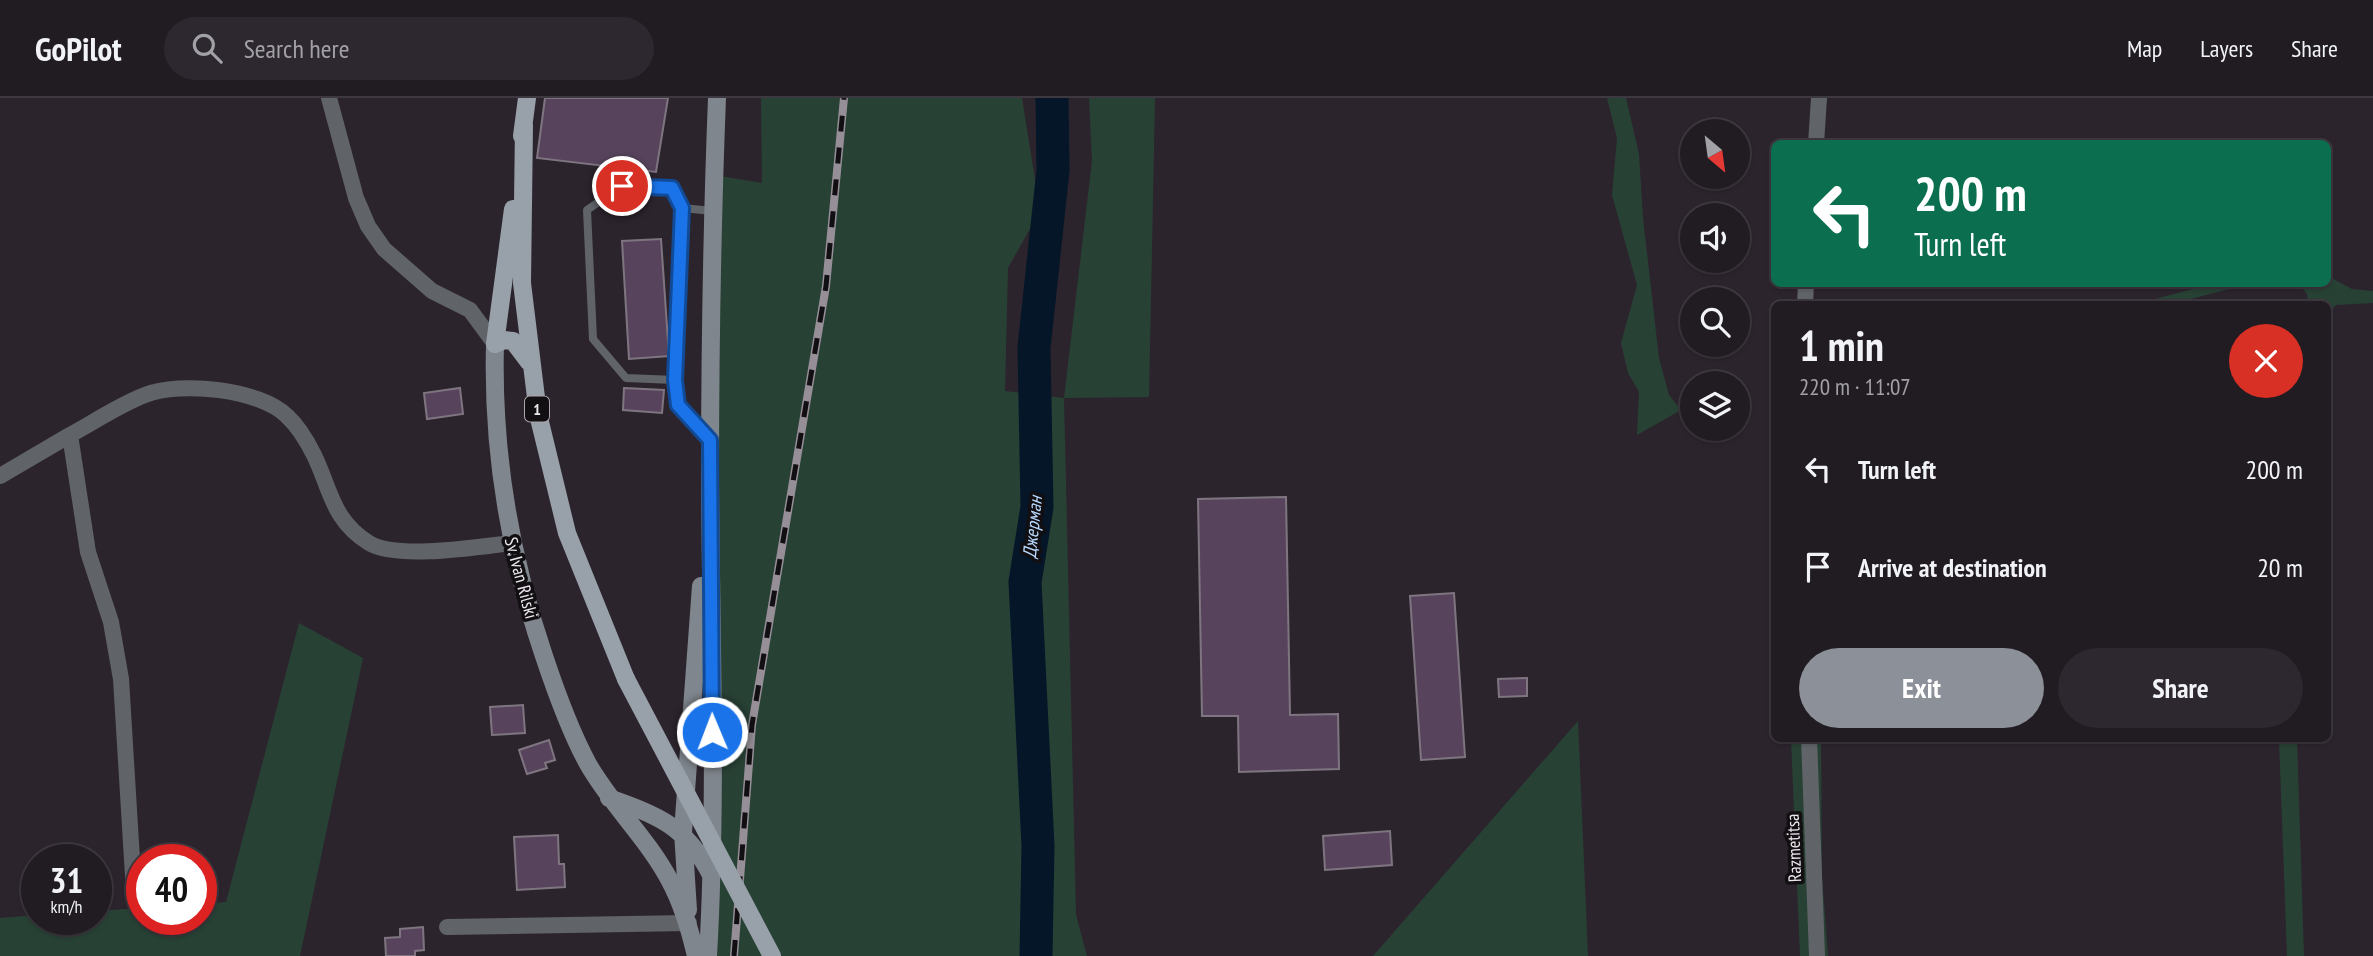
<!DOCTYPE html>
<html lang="en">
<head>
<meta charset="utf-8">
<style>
  body { margin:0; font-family:"PT Sans Narrow",sans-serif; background:#2d282f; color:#f1f3f6; height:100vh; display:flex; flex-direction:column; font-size:26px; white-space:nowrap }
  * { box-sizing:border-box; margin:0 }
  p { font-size:23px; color:#a2a1a5 }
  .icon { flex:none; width:38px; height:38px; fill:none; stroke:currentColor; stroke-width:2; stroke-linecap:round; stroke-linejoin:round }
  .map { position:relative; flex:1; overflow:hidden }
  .side { position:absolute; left:1771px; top:203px; width:560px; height:441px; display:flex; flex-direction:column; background:#211b22; border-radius:10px; box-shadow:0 2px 5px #0004,0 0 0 2px #3e3940 }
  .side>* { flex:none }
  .banner { position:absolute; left:1771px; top:42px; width:560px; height:147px; border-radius:10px; box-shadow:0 2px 5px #0004,0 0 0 2px #3e3940; background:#0b6e4f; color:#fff; overflow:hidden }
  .needle { width:46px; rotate:151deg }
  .tools { position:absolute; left:1680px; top:21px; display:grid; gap:14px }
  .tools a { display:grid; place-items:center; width:70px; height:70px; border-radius:50%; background:#211b22; box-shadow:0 2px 5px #0004,0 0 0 2px #3e3940; font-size:35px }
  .speed { position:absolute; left:21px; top:746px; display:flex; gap:14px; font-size:35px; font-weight:700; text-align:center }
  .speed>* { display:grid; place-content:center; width:91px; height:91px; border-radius:50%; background:#211b22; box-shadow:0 2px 5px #0004,0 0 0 2px #3e3940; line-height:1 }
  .speed small { font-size:18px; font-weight:400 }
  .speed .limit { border:10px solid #d22; background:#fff; color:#111 }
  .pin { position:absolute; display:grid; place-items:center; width:60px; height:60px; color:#fff; margin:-30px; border:4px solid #fff; border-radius:50%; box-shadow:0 2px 7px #0007 }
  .me { position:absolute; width:77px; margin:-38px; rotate:359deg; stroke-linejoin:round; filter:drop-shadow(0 0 5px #0008) }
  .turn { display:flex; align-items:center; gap:24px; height:147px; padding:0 28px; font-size:32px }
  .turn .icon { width:91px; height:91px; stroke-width:2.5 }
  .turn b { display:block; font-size:49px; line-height:60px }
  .round { display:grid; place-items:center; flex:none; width:74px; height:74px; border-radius:37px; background:#2d282f }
  .headline { display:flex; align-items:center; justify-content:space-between; height:119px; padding:0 28px }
  h1 { font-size:42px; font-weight:800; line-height:52px }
  .action { display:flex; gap:14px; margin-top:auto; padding:14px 28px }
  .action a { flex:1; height:80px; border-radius:42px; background:#8c9099; color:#fff; font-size:28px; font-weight:800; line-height:80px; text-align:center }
  .action a+a { background:#2d282f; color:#f1f3f6 }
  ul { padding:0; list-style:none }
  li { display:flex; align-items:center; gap:21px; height:98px; padding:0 28px }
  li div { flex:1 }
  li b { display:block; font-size:26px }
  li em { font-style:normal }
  header { display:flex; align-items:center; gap:42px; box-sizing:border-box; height:98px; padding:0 35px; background:#211b22; border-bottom:2px solid #3e3940 }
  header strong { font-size:33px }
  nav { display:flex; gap:38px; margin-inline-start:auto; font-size:24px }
  .search { width:490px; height:63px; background:#2d282f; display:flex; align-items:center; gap:18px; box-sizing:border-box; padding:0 24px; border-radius:38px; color:#a2a1a5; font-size:26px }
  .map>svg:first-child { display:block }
  .green { fill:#284135 }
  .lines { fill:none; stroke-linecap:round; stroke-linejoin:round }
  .river { stroke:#041628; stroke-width:33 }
  .building { fill:#57445c; stroke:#7e7580; stroke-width:2 }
  .lane { stroke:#606468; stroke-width:8 }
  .street { stroke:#606468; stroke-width:16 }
  .secondary { stroke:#80868d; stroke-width:18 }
  .primary { stroke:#98a0a9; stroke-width:18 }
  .rail-casing { stroke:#968f97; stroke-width:8 }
  .rail { stroke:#120f13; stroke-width:5; stroke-dasharray:16; stroke-linecap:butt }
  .primary-bridge { stroke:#98a0a9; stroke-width:18 }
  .route-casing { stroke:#114b97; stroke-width:18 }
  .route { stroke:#1a73e8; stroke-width:12 }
  .labels { text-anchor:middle; stroke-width:7; stroke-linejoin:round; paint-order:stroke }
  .shield { fill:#120f13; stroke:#aba6ac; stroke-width:2 }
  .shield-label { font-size:16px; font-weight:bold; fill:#ece7ed }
  .street-label { font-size:18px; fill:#ece7ed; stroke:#120f13 }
  .water-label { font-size:19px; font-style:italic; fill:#b8d9fd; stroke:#120f13 }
</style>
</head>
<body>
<header>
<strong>GoPilot</strong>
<div class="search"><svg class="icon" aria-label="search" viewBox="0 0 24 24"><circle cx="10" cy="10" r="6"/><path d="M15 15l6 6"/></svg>Search here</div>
<nav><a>Map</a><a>Layers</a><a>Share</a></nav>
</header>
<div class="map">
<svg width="2373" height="858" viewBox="0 0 2373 858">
  <rect width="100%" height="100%" fill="#2c242d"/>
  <path class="green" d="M761,0H1022L1040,113L1008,170L1005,293L1064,300L1092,63L1089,0H1155L1149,299L1064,300L1076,817L1087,858H708L714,77L762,85Z
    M1607,0H1626L1639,56L1643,120L1659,260L1669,297L1681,312L1637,337L1639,294L1628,275L1621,245L1637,187L1612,97L1617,40Z
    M2328,178L2352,191L2373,193V205L2336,207L2328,216V206H2308L2307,196L2299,186H2328Z
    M2212,186H2248L2172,206H2136Z
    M299,525L363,560L300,858H0V820L37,817V821H96V813L142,810V821H201V806L226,804Z
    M1578,623L1588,858H1373Z
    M1791,641H1821L1822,778L1828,858H1800Z
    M2279,641H2297L2304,858H2287Z"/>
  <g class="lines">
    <path class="river" d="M1036,858L1038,748L1025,484L1037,409L1034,250L1053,72L1052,0"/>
  </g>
  <path class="building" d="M545,0H668L656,74L537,60Z
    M661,141L669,258L629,261L622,143Z
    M460,290L463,316L427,321L424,295Z
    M624,290L664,292L662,315L623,312Z
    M1286,399L1290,617L1338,616L1339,671L1239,674L1238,618H1202L1198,401Z
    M1454,495L1465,659L1421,662L1410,498Z
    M1527,580V598L1499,599L1498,581Z
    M523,607L525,635L492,637L490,609Z
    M549,642L555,662L545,665L547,670L527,676L519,652Z
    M1390,733L1392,767L1325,772L1323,738Z
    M558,737L559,766H564L565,789L517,792L514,739Z
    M423,829L424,852L415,853V858H386L385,840L400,839V831Z"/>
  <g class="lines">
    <path class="lane" d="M675,282L626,280L593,241L587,112L622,88L672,90L682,110
      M709,340L678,307L675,282L682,110L713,113"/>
    <path class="street" d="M329,0L356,100L368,128L384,151L432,193L470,212L495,246
      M1816,46L1819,0
      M1805,206L1806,186
      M0,378L70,337
      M1809,640L1817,858
      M134,794L121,581L111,524L88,454L70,337C94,324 119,307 145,297C181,283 259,291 287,318C299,329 307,343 314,357C331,392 332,422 369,445C397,462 477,449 511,445
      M447,829L689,825"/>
    <path class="secondary" d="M495,246C492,354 509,455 544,558C556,594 570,633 588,666C612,708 648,741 670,783C683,807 690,832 696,858
      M609,700C659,718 686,728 711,777
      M688,812L683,734L701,488
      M708,858C717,699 711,540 710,381C710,254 712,127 717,0"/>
    <path class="primary" d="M524,27L522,185L538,316L567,435L626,581
      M522,38L527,0
      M495,246L513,111
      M495,246L504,242L513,243L529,264"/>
    <g class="rail-casing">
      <path id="rail" d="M734,858L752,627L826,188L844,0"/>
    </g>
    <use href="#rail" class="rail"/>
    <path class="primary-bridge" d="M626,581L772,858"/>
  </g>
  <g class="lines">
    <g class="route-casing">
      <path id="route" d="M622,88L672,90L682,110L675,282L678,307L710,342L712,634"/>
    </g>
    <use href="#route" class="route"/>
  </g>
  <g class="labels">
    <rect class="shield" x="525" y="298.5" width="24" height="25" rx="5"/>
    <g class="shield-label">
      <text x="537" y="317">1</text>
    </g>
    <g class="street-label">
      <text transform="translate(521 480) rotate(75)" y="6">Sv. Ivan Rilski</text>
      <text transform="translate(1794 750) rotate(-92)" y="6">Razmetitsa</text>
    </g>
    <g class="water-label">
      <text transform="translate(1032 429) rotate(-84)" y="7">Джерман</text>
    </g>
  </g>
</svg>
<div class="tools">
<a><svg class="needle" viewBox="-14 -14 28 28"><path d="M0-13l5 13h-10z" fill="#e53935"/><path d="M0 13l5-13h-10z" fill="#a2a1a5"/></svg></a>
<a><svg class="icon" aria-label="sound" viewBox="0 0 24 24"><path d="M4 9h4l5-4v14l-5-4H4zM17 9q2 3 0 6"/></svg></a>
<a><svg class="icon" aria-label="search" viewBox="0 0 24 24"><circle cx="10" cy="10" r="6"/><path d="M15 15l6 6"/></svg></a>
<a><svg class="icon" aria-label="layers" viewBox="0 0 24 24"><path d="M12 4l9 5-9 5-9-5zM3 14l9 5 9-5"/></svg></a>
</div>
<div class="speed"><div>31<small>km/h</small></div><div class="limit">40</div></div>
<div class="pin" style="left:622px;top:88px;background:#d93025"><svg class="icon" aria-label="arrive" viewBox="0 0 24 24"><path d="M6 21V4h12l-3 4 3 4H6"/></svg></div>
<svg class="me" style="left:712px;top:634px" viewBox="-20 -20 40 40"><circle r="17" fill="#1a73e8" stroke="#fff" stroke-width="3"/><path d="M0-11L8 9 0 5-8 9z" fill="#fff"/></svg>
<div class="banner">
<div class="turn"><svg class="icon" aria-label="left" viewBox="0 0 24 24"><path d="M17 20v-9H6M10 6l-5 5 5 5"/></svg><div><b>200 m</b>Turn left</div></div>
</div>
<section class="side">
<div class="headline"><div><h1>1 min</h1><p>220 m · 11:07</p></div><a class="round" style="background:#d93025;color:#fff"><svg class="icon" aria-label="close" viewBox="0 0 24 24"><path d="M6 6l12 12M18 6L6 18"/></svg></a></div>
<ul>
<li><svg class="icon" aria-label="left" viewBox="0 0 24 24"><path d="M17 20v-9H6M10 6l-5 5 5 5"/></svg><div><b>Turn left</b></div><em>200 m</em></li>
<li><svg class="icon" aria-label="arrive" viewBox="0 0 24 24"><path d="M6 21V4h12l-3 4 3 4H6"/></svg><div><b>Arrive at destination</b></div><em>20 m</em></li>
</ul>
<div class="action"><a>Exit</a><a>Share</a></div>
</section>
</div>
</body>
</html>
